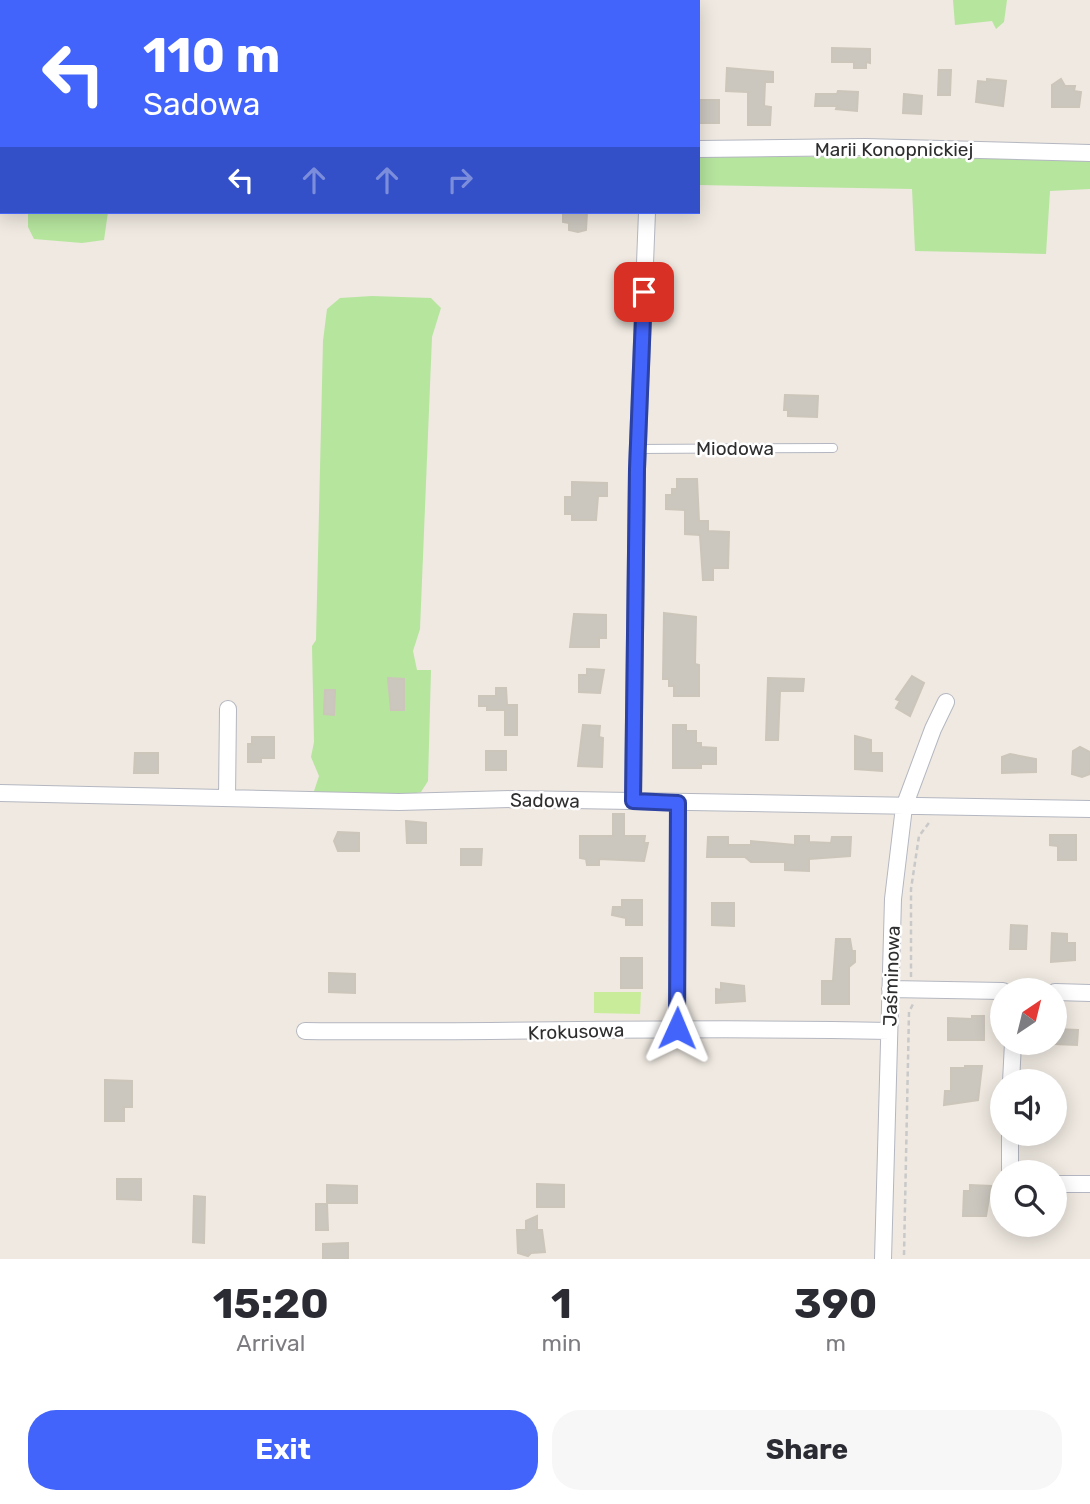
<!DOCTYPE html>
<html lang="en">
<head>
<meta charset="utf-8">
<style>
  body { margin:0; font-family:Rubik,sans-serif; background:#f7f7f7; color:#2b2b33; height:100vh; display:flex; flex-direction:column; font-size:26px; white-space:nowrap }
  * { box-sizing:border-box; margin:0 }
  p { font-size:23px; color:#7c7c81 }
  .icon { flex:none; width:38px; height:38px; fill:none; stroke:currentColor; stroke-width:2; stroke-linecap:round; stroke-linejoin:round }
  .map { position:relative; height:1259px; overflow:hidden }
  .side { display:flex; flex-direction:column; background:#fff; flex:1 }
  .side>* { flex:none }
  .hud { position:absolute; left:0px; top:0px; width:700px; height:214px; box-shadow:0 4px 18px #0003; background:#4264fb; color:#fff; overflow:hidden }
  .needle { width:46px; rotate:35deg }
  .controls { position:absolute; left:990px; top:978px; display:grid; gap:14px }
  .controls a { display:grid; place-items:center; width:77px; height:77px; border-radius:50%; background:#fff; box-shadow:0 4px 18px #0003; font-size:35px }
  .pin { position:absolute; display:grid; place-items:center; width:60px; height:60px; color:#fff; margin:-30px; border-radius:14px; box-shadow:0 4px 10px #0006 }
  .me { position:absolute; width:77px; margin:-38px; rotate:1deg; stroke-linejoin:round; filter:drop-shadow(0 0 5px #0008) }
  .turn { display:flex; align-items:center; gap:24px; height:147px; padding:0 28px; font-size:32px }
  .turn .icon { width:91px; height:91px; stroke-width:2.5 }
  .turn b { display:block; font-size:49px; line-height:60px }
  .lanes { display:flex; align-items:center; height:66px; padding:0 28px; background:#0003; justify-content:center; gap:35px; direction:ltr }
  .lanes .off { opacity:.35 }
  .eta { display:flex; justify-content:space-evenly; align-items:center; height:119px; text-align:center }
  .eta b { font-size:42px; font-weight:700; line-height:49px }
  .primary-button { display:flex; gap:14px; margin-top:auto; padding:14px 28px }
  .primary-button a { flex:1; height:80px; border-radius:28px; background:#4264fb; color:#fff; font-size:28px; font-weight:700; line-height:80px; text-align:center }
  .primary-button a+a { background:#f7f7f7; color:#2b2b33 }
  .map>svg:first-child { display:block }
  .green { fill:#b6e59e }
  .pitch { fill:#c9ec9a }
  .building { fill:#cbc7bf; stroke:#cbc5ba; stroke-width:2 }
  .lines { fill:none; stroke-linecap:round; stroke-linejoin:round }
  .service-casing { stroke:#b4b7c1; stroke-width:10 }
  .minor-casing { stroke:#b4b7c1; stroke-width:18 }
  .path { stroke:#c9c9c9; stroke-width:2.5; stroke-dasharray:5 3.5; stroke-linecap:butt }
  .service { stroke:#fff; stroke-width:8 }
  .minor { stroke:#fff; stroke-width:16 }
  .route-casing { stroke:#2b41a3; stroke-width:18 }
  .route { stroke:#4264fb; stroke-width:12 }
  .labels { text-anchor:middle; stroke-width:5; stroke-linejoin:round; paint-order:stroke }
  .street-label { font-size:19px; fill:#2e2e2e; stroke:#fff }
</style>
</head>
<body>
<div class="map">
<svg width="1090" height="1259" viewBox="0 0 1090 1259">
  <rect width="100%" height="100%" fill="#efe9e1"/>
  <path class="green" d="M953,0H1007L1004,22L996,29L992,21L955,25Z
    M698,156L1090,158V189L1050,191L1046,254L915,251L912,189L698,185Z
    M28,212H108L104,240L82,243L34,239L28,227Z
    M372,296L431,298L441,308L432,337L420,629L413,651L417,670H431L428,781L421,792L402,796L313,794L319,776L311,757L314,742L312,646L316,640L323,341L327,309L340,298Z"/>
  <path class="pitch" d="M594,992H641L640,1014L594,1013Z"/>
  <path class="building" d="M832,48L870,49V63L866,62V68H854V62H832Z
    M727,68L773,72V82H765L764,106L771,107L770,125H748V92L726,91Z
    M939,70H951L950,95H938Z
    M987,79L1006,81L1003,106L976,102L978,81L987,82Z
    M1061,79L1065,86H1075L1074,91L1081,92L1079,107H1052V85Z
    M838,91L858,92L857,111L836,109L837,106H815L816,94H837Z
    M904,94L922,96L921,114L903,113Z
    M698,100H719V123H698Z
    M563,212H587L586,230L578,232L569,230V223L563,222Z
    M785,395L818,396L817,417L788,416V410H784Z
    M677,479H697L699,521H708V531L729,532L728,568H713V580H703L700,535L685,534V510L666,509V495H672V489H677Z
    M572,482L607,483V496H598L596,520H572V514H565V497H572Z
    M664,613L696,617L695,664L699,665V696H674V686H669V679H663Z
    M574,614L606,615V638H599V647H570Z
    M587,669L604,670L600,693L579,692V675H587Z
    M912,676L924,683L910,716L896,708L900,701L896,699Z
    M388,678L404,679V710H391Z
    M768,678L804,679L803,691H780L778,740H766Z
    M496,688H506L507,705H517V735H505V710H487V706H479V696H496Z
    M325,690H335L334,715L324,714Z
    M583,725L600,726L599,737L603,738L602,767L578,766Z
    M673,725H686V731H696V743H701V747L716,748V764H701V768H673Z
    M855,736L871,740V753H882V771L855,769Z
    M252,737H274V758H261V762H248V744H252Z
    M1080,747L1090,752V774L1082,777L1072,774L1073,751Z
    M486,751H506V770H486Z
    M135,753H158V773H134Z
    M1010,754L1036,759V772L1002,773V757Z
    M613,814H624V836H645L644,843H648L644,861L599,859V865H587L586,859L580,858V836H613Z
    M406,821L426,823V843H407Z
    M338,832L359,833V851H338L334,841Z
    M1050,835H1076V860H1058V846L1050,845Z
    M795,836H809V842L831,843L832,837H851L850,856L809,859V871L785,870V862H751L745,857H707L708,837H728V845H751V841L795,845Z
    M461,849H482L481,865H461Z
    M622,900H642V925H626V918L612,915L613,907H622Z
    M712,903H734V926L712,925Z
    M1011,925L1027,926L1026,949H1010Z
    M1052,933L1067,934V943H1075V960L1051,962Z
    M836,939H850L852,951H855V962L849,967V1004H822V981H833Z
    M621,958H642V988H621Z
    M329,973L355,974V993L329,992Z
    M721,983L744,986L745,1001L716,1003V989L721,990Z
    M972,1016H984V1040H948V1018L972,1019Z
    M1055,1029L1078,1030L1077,1045L1055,1044Z
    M965,1066H982L978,1100L944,1105L945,1091H951V1068H965Z
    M105,1080L132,1081V1107H124V1121H105Z
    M117,1179H141V1200L117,1199Z
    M537,1184L564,1185V1207H537Z
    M327,1185L357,1186V1203H327Z
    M970,1185L991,1186L986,1216H963L964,1191H970Z
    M194,1196L205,1197L204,1243L193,1242Z
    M316,1204H327L328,1230H316Z
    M537,1216V1230H542L545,1252L531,1253L528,1256L518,1253L517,1230H526V1221Z
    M348,1243V1259H323V1244Z"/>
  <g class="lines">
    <g class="service-casing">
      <path id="service" d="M638,449L833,448"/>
    </g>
    <g class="minor-casing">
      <path id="minor" d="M0,129H2
        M698,149L865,147L1090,153
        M0,793L399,802L513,799L1090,809
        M227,798L228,709
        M633,801L637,469L647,212
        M890,989L1003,991
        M1055,992L1090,993
        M677,1028L678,803
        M305,1031C500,1033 695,1026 889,1031
        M1011,1082L1013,1043
        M1010,1134V1172
        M1055,1184H1090
        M883,1259L893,899L904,807L933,729L946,702"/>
    </g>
    <path class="path" d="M911,977V889L919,836L931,820
      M904,1255L909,1012L913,1004"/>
    <use href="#service" class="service"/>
    <use href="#minor" class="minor"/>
  </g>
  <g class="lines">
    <g class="route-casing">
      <path id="route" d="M644,292L637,469L633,801L678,803L677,1028"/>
    </g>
    <use href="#route" class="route"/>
  </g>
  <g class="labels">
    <g class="street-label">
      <text x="894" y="156">Marii Konopnickiej</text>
      <text x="735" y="455">Miodowa</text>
      <text transform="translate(545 800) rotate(1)" y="7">Sadowa</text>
      <text transform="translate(891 976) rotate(-88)" y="7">Jaśminowa</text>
      <text transform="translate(576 1031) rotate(-2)" y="7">Krokusowa</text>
    </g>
  </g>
</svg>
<div class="controls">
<a><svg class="needle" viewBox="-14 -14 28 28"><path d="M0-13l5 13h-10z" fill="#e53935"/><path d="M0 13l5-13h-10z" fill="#7c7c81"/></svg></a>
<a><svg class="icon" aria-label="sound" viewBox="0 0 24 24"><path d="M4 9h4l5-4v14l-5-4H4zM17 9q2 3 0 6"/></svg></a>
<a><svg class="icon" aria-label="search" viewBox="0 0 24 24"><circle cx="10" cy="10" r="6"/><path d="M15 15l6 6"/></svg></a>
</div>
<div class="pin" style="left:644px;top:292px;background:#d93025"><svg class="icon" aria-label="arrive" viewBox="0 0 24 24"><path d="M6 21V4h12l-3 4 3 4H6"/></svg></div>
<svg class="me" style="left:677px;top:1028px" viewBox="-20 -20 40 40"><path d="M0-17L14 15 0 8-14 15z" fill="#4264fb" stroke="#fff" stroke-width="4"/></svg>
<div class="hud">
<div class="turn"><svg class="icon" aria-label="left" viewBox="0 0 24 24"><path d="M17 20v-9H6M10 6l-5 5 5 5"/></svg><div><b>110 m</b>Sadowa</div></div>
<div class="lanes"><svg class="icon" aria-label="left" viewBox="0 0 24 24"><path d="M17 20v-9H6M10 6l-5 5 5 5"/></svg><svg class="icon off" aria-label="ahead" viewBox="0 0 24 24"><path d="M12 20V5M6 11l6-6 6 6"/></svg><svg class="icon off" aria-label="ahead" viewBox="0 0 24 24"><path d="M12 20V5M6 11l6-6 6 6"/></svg><svg class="icon off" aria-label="right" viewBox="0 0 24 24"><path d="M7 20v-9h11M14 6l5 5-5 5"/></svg></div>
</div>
</div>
<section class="side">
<div class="eta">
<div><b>15:20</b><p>Arrival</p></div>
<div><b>1</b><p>min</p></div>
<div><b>390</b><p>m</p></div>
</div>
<div class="primary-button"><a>Exit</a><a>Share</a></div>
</section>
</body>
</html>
